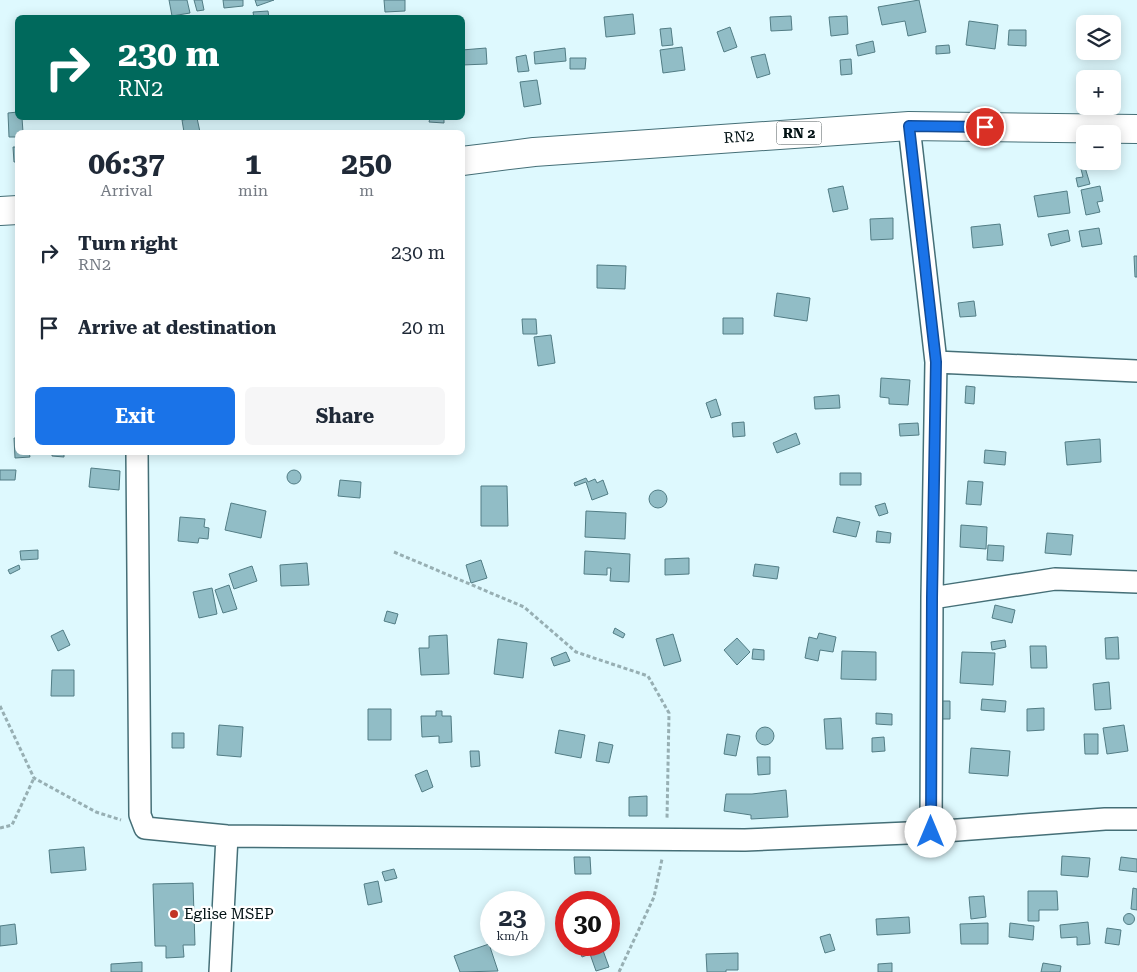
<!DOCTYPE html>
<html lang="en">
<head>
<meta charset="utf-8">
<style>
  body { margin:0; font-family:"Roboto Serif",serif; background:#f6f6f7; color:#1f2937; height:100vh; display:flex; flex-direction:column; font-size:19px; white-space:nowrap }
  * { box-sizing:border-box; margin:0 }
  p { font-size:16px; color:#747a83 }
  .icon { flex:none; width:28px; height:28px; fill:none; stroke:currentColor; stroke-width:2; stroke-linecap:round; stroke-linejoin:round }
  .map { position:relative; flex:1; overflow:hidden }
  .sheet { position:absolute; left:15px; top:130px; width:450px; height:325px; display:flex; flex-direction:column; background:#fff; border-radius:8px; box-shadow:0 2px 12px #0003 }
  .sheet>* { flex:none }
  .banner { position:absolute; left:15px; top:15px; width:450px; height:105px; border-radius:8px; box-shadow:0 2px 12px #0003; background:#00695c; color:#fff; overflow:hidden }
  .controls { position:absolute; left:1076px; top:15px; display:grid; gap:10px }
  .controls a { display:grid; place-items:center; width:45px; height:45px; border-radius:8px; background:#fff; box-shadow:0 2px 12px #0003; font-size:25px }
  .speed { position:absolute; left:480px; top:891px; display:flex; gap:10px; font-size:25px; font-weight:700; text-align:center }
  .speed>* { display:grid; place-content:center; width:65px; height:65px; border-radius:50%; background:#fff; box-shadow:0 2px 12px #0003; line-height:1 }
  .speed small { font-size:12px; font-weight:400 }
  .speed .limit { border:8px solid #d22; background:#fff; color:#111 }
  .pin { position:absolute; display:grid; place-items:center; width:42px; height:42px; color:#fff; margin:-21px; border:2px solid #fff; border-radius:50%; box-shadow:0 1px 5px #0007 }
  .me { position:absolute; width:55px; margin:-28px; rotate:0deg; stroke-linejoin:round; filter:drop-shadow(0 0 4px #0008) }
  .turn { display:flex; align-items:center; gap:18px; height:105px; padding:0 20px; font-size:22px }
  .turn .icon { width:65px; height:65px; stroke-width:2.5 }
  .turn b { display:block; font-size:35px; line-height:42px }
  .eta { display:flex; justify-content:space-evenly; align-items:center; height:85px; text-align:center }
  .eta b { font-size:30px; font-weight:700; line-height:35px }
  .primary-button { display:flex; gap:10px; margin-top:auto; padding:10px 20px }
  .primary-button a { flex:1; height:58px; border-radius:8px; background:#1a73e8; color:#fff; font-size:20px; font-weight:700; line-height:58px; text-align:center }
  .primary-button a+a { background:#f6f6f7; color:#1f2937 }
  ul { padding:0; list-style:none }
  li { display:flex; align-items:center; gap:15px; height:75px; padding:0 20px }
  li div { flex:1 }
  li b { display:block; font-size:19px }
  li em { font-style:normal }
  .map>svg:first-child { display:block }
  .building { fill:#91bdc6; stroke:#527d85 }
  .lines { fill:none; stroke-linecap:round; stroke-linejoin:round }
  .minor-casing { stroke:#456f77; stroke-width:24 }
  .primary-casing { stroke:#456f77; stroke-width:30 }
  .path { stroke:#97afb3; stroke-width:3; stroke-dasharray:4 2.5; stroke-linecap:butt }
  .minor { stroke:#fff; stroke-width:21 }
  .primary { stroke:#fff; stroke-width:28 }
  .route-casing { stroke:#114b97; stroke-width:12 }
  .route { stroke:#1a73e8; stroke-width:9 }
  .poi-dot { fill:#c23526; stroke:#fff; stroke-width:2 }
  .labels { text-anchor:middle; stroke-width:4.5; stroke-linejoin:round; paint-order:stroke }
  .shield { fill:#fff; stroke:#4e585a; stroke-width:1 }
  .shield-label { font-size:14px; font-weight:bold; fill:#021114 }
  .street-label { font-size:15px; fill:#021114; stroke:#fff }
  .poi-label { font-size:15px; fill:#021114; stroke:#fff; text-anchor:start }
</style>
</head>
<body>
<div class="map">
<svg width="1137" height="972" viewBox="0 0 1137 972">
  <rect width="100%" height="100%" fill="#def9fe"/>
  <path class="building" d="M169,0H187L190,13L172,16Z
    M194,0H202L204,10L197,11Z
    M223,0H243V6L224,8Z
    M255,0H274L257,6Z
    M384,0H405V11L385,12Z
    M919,0L926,32L908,36L905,21L882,25L878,7Z
    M268,11L269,18H254L253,12Z
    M633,14L635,34L606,37L604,17Z
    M791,16L792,30L771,31L770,17Z
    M847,16L848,34L831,36L829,17Z
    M969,21L998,25L995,49L966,45Z
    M730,27L737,47L724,52L717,32Z
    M671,28L673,45L662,46L660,29Z
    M1009,30H1026V46L1008,45Z
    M873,41L875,52L858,56L856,45Z
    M949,45L950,53L936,54V46Z
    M682,47L685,70L663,73L660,50Z
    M486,48L487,64L462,65V50Z
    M565,48L566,61L535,64L534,52Z
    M765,54L770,74L757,78L751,57Z
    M526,55L529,71L518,72L516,57Z
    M570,58H586L585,69H570Z
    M851,59L852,74L841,75L840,60Z
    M537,80L541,104L524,107L520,82Z
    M18,112V118H22L23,132H18V137H9L8,113Z
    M197,118L200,132H184L182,120Z
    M430,118H444V123L429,122Z
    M13,147H18V162H14Z
    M1084,164L1090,184L1078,187L1076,178L1083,177L1080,165Z
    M843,186L848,209L833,212L828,189Z
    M1100,186L1103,201L1097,202L1100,212L1086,215L1081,190Z
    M1067,191L1070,213L1038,217L1034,196Z
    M893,218V239L871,240L870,219Z
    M1000,224L1003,245L973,248L971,227Z
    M1099,228L1102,244L1082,247L1079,231Z
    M1068,230L1070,241L1051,246L1048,234Z
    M1134,256H1137V277H1135Z
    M597,265L626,266L625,289L597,288Z
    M777,293L810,298L807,321L774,316Z
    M974,301L976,316L960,317L958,303Z
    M723,318H743V334H723Z
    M522,319H536L537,334H523Z
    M551,335L555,363L538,366L534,337Z
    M881,378L910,380L908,405L889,404V398L880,397Z
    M966,386L975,387L974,404L965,403Z
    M839,395L840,408L815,409L814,397Z
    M716,399L721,415L711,418L706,403Z
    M744,422L745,436L733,437L732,423Z
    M918,423L919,435L900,436L899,424Z
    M796,433L800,444L777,453L773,443Z
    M14,438H18V452H29L30,457L15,458Z
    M1100,439L1101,462L1067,465L1065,442Z
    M985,450L1006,452L1005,465L984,463Z
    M52,452H64V457L52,456Z
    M91,468L120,471L119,490L89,487Z
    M0,470H16L15,480H0Z
    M287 477a7 7 0 1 1 14 0a7 7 0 1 1-14 0Z
    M840,473H861V485H840Z
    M586,478L588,482L595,479L597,483L603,480L608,494L592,500L586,482L575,486L574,483Z
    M340,480L361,482L360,498L338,496Z
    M968,481L983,482L981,505L966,504Z
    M481,486H507L508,526H481Z
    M649 499a9 9 0 1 1 18 0a9 9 0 1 1-18 0Z
    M231,503L266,511L261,538L225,530Z
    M885,503L888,513L879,516L875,506Z
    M586,511L626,513L625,539L585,537Z
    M180,517L205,519L204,527L209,528L208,539L199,538L198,543L178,541Z
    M837,517L860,522L856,537L833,532Z
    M961,525L987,527L986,549L960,547Z
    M877,531L891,533L890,543L876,542Z
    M1047,533L1073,535L1071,555L1045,553Z
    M988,545L1004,546L1003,561L987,560Z
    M38,550V559L21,560L20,551Z
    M585,551L630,554L629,582L610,581L611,568H607V575L584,574Z
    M689,558V574L665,575V559Z
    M481,560L487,578L471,583L466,565Z
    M307,563L309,585L281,586L280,565Z
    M755,564L779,567L777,579L753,576Z
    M19,565L20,569L10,574L8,570Z
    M252,566L257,581L234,589L229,574Z
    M229,585L237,609L223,613L215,590Z
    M212,588L217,614L199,618L193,592Z
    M995,605L1015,610L1012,623L992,618Z
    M387,611L398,614L395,624L384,621Z
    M615,628L625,634L623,638L613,633Z
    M63,630L70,645L58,651L51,636Z
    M819,633L836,637L833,652L820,650L818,661L805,658L809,637L817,639Z
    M673,634L681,661L664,666L656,639Z
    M447,635L449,674L421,675L419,648H429V636Z
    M1118,637L1119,659H1106L1105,638Z
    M737,638L750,652L737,665L724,650Z
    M498,639L527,643L523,678L494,674Z
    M1005,640L1006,647L992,650L991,642Z
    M1030,646H1046L1047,668H1031Z
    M753,649L764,650V660L752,659Z
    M842,651L876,652V680L841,679Z
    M566,652L570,661L554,666L551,658Z
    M962,652L995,653L993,685L960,683Z
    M52,670H74V696H51Z
    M1109,682L1111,709L1095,710L1093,684Z
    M982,699L1006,701L1005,712L981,710Z
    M939,701H950V719H939Z
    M1044,708V730L1027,731V709Z
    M368,709H391V740H368Z
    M436,711H442V716H451L452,742L439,743V736L422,737L421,716H436Z
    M876,713L892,714V725L876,724Z
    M841,718L843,749H826L824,719Z
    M219,725L243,727L241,757L217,755Z
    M1124,725L1128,751L1107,754L1103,728Z
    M756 736a9 9 0 1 1 18 0a9 9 0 1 1-18 0Z
    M559,730L585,735L581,758L555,753Z
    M172,733H184V748H172Z
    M727,734L740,736L736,756L724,754Z
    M1084,734H1098V754H1085Z
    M884,737L885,751L872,752V738Z
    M599,742L613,745L609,763L596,761Z
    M971,748L1010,751L1008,776L969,773Z
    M470,751H479L480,766L471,767Z
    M757,757H770V774L758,775Z
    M427,770L433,787L422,792L415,775Z
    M786,790L788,817L751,819V815L724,811L726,794H752Z
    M647,796V816H629V797Z
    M84,847L86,870L51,873L49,850Z
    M1062,856L1090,858L1088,877L1061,875Z
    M574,857H590L591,874H575Z
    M1121,857L1137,859V872L1119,870Z
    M394,869L397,878L385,881L382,872Z
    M378,881L382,902L368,905L364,884Z
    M193,883L195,945H183L184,957L166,958V946H155L153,884Z
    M1133,888L1137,889V910L1131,909Z
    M1028,891H1057L1058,910H1039V921H1028Z
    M984,896L986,917L971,919L969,897Z
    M1123.5 919a5.5 5.5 0 1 1 11 0a5.5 5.5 0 1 1-11 0Z
    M909,917L910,933L877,935L876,919Z
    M534,918H537V931H534Z
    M1088,922L1090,944L1077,945V937L1061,938L1060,925Z
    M988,923V944H961L960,924Z
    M1010,923L1034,926L1033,940L1009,937Z
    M15,924L17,944L0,946V926Z
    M1107,928L1121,930L1119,945L1105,943Z
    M830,934L835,950L825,953L820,937Z
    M489,944L498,971L460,972L454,956Z
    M587,945H601L609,967L596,971L590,954L582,957L579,948Z
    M738,953V970H726V972H707L706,954Z
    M142,962V972H111V964Z
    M892,963V972H878V964Z
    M1043,963L1061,966L1060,972H1041Z"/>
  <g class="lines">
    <g class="minor-casing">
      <path id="minor" d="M909,126L936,362L932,598L931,832
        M936,362L1137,371
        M137,452L140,815L145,828L227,836L745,840L931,832L1105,819H1137
        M932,598L1055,579L1137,582
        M220,972L227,836"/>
    </g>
    <g class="primary-casing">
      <path id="primary" d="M462,161L534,152L909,126L1137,129
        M0,211L18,210"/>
    </g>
    <path class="path" d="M394,552L524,607L576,652L648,676L669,713L667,819
      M0,706L34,778L96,812L121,820
      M0,828L12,825L34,778
      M619,972L654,897L662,859"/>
    <use href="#minor" class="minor"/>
    <use href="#primary" class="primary"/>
  </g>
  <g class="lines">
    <g class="route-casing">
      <path id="route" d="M931,832L932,598L936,362L909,126L985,127"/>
    </g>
    <use href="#route" class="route"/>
  </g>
  <circle class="poi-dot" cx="174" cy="914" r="5"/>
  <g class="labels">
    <rect class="shield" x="776.5" y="121.5" width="45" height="23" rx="4"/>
    <g class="shield-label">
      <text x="799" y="138">RN 2</text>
    </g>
    <g class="street-label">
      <text transform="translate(739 137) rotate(-4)" y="5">RN2</text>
    </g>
    <g class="poi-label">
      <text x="184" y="919">Eglise MSEP</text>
    </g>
  </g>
</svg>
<div class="controls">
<a><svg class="icon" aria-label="layers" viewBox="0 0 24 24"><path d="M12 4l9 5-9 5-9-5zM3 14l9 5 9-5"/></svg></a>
<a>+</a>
<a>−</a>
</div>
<div class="speed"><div>23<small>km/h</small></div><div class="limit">30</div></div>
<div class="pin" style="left:985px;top:127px;background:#d93025"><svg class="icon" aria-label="arrive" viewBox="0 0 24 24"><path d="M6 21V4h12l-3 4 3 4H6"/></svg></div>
<svg class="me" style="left:931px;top:832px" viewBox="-20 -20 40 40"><circle r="19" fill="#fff"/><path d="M0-13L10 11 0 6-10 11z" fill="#1a73e8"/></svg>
<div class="banner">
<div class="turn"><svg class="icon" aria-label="right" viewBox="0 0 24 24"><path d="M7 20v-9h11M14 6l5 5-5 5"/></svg><div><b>230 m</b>RN2</div></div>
</div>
<section class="sheet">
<div class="eta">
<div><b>06:37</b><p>Arrival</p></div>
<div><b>1</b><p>min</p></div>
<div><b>250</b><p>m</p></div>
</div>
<ul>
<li><svg class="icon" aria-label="right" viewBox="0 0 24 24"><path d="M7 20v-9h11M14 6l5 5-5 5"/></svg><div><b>Turn right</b><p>RN2</p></div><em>230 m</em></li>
<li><svg class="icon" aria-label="arrive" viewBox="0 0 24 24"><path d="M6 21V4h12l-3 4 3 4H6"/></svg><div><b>Arrive at destination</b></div><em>20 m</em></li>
</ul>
<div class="primary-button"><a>Exit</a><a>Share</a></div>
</section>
</div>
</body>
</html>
